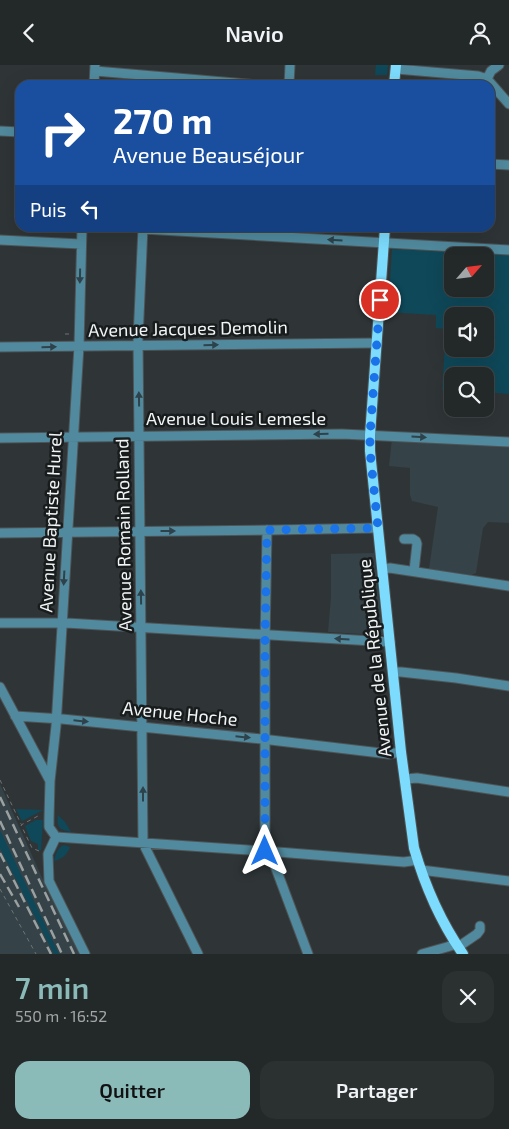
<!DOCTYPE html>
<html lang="fr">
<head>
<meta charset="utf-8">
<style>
  body { margin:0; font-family:"Exo 2",sans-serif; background:#2b3031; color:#f1f3f6; height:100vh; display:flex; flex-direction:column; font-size:19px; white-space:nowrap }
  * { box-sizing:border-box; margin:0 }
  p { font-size:16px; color:#a3a6a8 }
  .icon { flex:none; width:28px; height:28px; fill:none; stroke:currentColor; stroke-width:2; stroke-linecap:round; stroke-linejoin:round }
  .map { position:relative; height:889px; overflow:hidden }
  .side { display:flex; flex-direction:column; background:#232829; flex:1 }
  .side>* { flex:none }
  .top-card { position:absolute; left:15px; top:15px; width:480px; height:152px; border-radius:15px; box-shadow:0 5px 20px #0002,0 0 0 1px #404446; background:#1a4fa0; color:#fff; overflow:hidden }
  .needle { width:32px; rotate:62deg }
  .fabs { position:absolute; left:444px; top:182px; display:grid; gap:10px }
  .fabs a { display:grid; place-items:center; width:50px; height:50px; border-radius:10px; background:#232829; box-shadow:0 5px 20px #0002,0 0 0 1px #404446; font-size:25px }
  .pin { position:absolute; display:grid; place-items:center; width:42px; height:42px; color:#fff; margin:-21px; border:2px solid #fff; border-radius:50%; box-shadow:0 1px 5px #0007 }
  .me { position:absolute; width:55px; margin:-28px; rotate:0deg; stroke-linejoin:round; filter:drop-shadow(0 0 4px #0008) }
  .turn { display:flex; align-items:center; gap:18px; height:105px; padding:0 15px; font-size:22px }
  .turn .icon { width:65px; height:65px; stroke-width:2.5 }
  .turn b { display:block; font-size:35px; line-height:42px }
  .then { display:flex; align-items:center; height:48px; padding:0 15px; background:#0003; gap:10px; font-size:19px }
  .round { display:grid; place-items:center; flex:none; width:52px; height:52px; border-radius:15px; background:#2b3031 }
  .head { display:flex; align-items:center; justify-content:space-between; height:85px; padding:0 15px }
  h1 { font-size:30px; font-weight:600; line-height:38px; color:#8bbbb9 }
  .action { display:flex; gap:10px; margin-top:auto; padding:10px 15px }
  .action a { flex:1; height:58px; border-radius:15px; background:#8bbbb9; color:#111; font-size:20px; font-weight:600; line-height:58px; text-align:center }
  .action a+a { background:#2b3031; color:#f1f3f6 }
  header { display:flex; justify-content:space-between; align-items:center; height:65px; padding:0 15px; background:#232829; font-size:22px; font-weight:600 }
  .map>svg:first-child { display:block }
  .built { fill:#354247 }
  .green { fill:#0f4859; fill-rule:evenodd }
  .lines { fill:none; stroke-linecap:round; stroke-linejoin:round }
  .minor-casing { stroke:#4e5456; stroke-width:11 }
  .major-casing { stroke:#4e5456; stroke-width:12 }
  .path { stroke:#6e7475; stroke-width:1; stroke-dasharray:4 4; stroke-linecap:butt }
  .minor { stroke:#518a9e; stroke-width:9 }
  .major { stroke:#7ddcfd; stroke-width:10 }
  .rail { stroke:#9ba0a1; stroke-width:2.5; stroke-dasharray:10 5; stroke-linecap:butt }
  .oneway { fill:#2d424a }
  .route { stroke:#1a73e8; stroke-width:9; stroke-dasharray:0 16.2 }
  .labels { text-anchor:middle; stroke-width:5; stroke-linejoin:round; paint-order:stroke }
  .street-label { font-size:18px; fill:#f1f5f6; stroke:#191c1d }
</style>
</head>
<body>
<header><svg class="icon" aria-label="back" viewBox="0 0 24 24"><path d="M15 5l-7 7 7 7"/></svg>Navio<svg class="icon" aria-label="person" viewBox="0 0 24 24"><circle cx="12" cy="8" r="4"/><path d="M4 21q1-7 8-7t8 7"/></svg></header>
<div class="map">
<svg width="509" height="889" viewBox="0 0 509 889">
  <rect width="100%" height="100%" fill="#2f3537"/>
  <path class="built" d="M392,373L509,380V458L488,457L483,463L476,508L472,510L429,504L438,442L412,436L410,430V403L389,401Z
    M374,488L383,570H379L328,567L331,532V489Z
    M0,719L44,817L79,889H0Z"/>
  <path class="green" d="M376,0H388L387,10H375Z
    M392,184L509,190V329L485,327V311H452V326L442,325L446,264L436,263V250L388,247ZM485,191V224H452V191ZM452,251H485V284H452Z
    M16,744L43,745L22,756Z
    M58,750L65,757L71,767C59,765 56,762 58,750Z
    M36,755H43L41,785H38V779L31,776L25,761Z
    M0,765L59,889H54L0,783Z
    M64,780L70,782C67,790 62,794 54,796C56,789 57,783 64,780Z"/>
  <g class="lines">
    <g class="minor-casing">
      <path id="minor" d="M396,4L478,11L487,14
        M95,6L258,20
        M487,14L509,39
        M487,14L491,6L499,0
        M94,20L95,0
        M289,20L290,0
        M0,66L20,67
        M490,99L509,100
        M143,162L138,274L143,778L198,889
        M143,164L509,185
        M0,175L81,179
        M0,282L377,278
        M0,373L342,369L509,377
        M0,468L272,465L378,463
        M404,474H413L416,476L417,479L414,506
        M383,504L390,503L509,521
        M0,558H66L390,577
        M394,607H401L456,613L509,621
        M0,622L50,716
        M15,651L62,654L262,674L389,689L401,687
        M405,714L417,713L509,727
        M56,772L49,762V754L50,716L56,661L79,281L82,162
        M56,772L265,786L404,797L418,795
        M56,772L48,789L49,816L85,889
        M265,786V577L267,465
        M272,787V793L308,889
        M421,805L509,816
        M458,882L477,869L480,865V861
        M422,889L447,882L456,879"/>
    </g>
    <g class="major-casing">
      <path id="major" d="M394,20L396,0
        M385,162L370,370V386L401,687L414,783C425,821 440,856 463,889"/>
    </g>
    <path class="path" d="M65,269H71
      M0,715L21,759
      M39,786L32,783L21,760L38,751H41
      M0,824L36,889"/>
    <use href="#minor" class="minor"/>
    <use href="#major" class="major"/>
    <path class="rail" d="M0,732L74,889
      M0,756L62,889
      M0,788L51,889
      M0,809L19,842"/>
  </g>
  <defs><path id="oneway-solid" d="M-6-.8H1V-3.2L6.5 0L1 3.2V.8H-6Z" transform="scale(1.25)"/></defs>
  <g class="oneway">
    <use href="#oneway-solid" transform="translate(335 175) rotate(-177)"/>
    <use href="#oneway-solid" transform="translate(80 211) rotate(91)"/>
    <use href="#oneway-solid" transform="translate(211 280) rotate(-1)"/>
    <use href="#oneway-solid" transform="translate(49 282) rotate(-1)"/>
    <use href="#oneway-solid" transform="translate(139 334) rotate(-91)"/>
    <use href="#oneway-solid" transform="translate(321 369) rotate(179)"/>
    <use href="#oneway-solid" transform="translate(419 372) rotate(3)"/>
    <use href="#oneway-solid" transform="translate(168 466)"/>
    <use href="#oneway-solid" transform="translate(64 513) rotate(93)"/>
    <use href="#oneway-solid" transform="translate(141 532) rotate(-91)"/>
    <use href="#oneway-solid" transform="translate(342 574) rotate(-177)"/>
    <use href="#oneway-solid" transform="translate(81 656) rotate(6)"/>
    <use href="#oneway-solid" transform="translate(243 672) rotate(6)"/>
    <use href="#oneway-solid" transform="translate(143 729) rotate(-90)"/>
  </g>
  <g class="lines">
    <path class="route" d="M265,786V577L267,465L378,463L370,386V370L380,235"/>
  </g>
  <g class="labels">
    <g class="street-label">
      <text transform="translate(188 264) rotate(-1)" y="6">Avenue Jacques Demolin</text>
      <text x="236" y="360">Avenue Louis Lemesle</text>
      <text transform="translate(51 457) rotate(-87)" y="6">Avenue Baptiste Hurel</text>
      <text transform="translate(124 470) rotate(-91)" y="6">Avenue Romain Rolland</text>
      <text transform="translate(375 593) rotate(-96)" y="6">Avenue de la République</text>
      <text transform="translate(180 649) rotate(6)" y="6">Avenue Hoche</text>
    </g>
  </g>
</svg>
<div class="fabs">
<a><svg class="needle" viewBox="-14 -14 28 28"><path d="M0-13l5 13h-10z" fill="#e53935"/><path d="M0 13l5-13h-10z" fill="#a3a6a8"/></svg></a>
<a><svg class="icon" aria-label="sound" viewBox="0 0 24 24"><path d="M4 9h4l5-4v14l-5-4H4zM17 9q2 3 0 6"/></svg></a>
<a><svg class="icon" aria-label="search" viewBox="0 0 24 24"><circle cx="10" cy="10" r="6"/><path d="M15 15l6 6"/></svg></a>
</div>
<div class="pin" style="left:380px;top:235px;background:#d93025"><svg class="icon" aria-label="arrive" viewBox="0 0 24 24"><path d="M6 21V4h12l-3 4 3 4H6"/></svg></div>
<svg class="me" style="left:265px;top:786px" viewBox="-20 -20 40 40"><path d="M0-17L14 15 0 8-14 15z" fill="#1a73e8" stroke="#fff" stroke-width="4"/></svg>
<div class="top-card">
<div class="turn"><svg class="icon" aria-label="right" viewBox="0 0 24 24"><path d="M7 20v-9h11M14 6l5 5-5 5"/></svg><div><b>270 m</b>Avenue Beauséjour</div></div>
<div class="then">Puis<svg class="icon" aria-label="left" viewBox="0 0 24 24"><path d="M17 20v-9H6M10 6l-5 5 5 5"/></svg></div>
</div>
</div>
<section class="side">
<div class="head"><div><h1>7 min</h1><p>550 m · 16:52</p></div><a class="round"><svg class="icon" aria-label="close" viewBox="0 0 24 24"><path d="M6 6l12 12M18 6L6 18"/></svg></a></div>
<div class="action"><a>Quitter</a><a>Partager</a></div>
</section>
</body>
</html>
